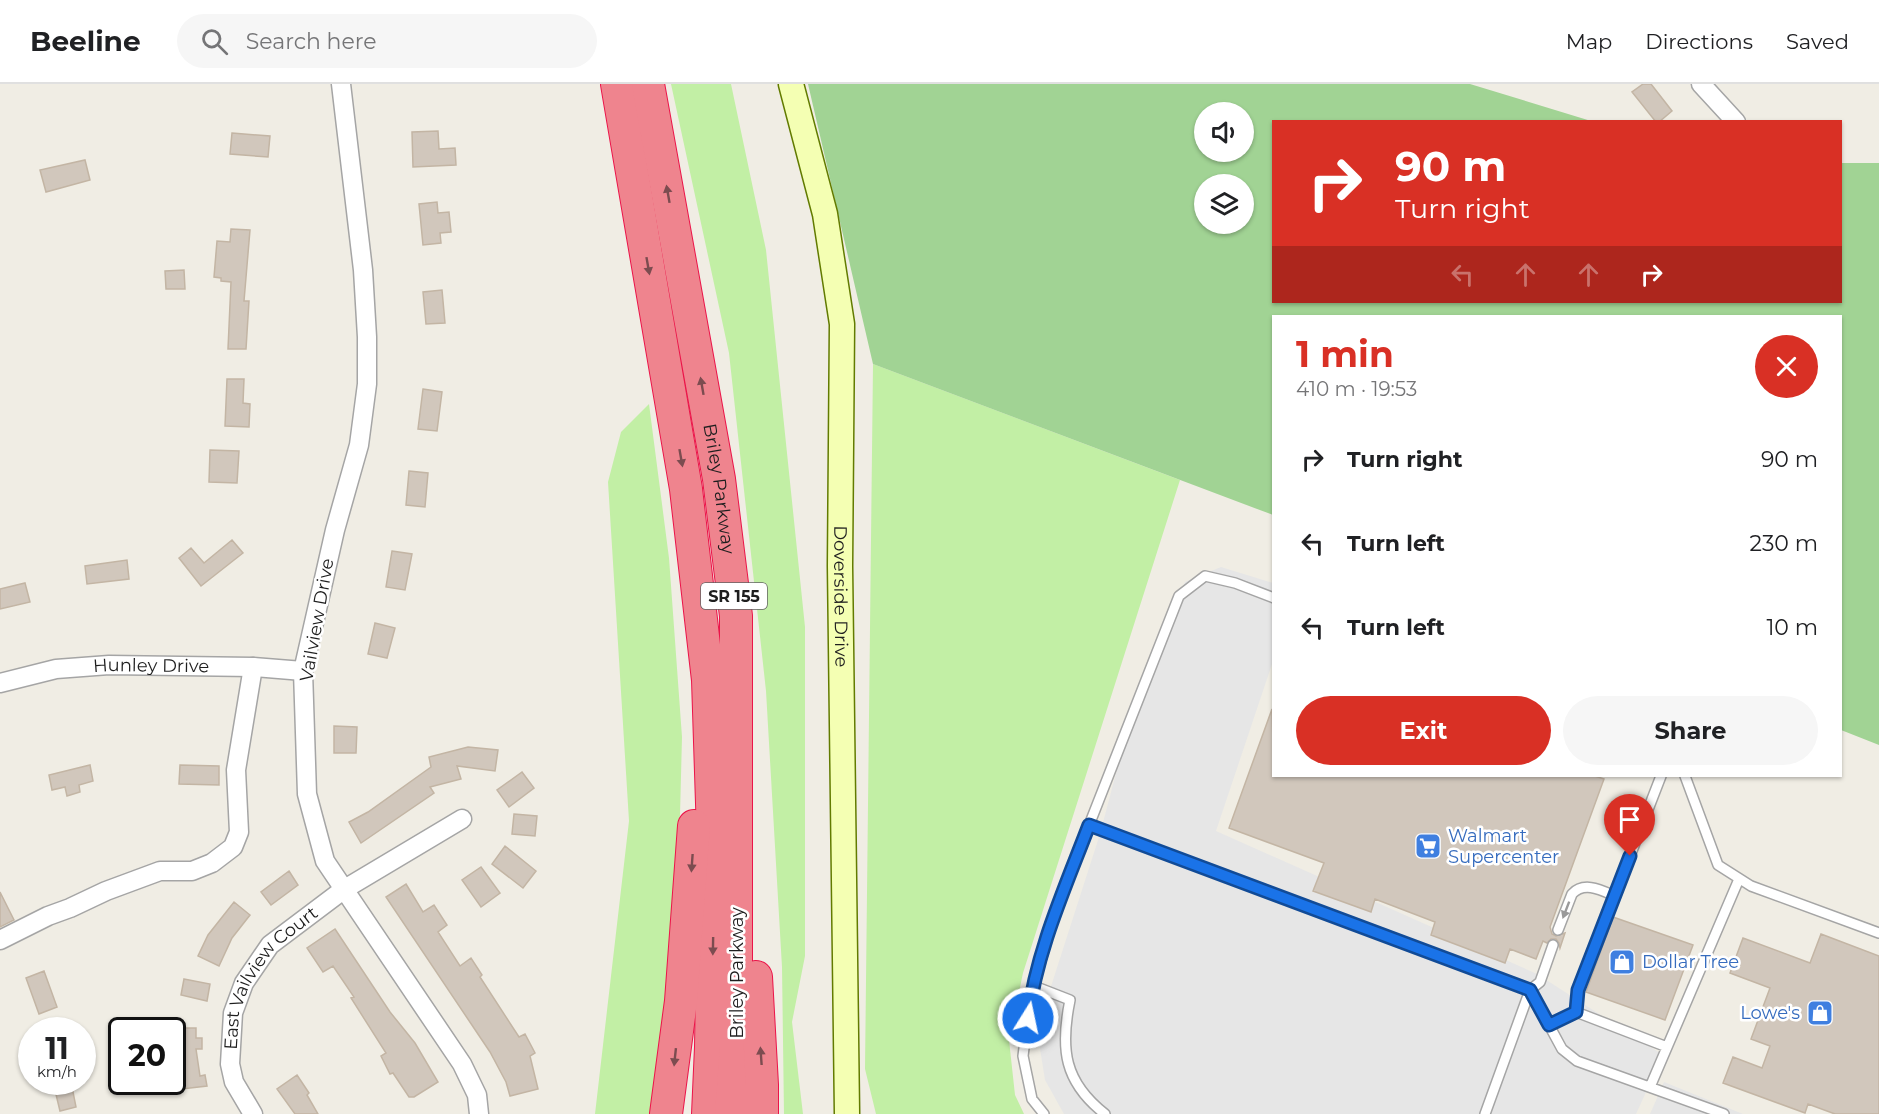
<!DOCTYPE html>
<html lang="en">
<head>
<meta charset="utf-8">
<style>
  body { margin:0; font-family:Montserrat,sans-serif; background:#f6f6f6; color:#202124; height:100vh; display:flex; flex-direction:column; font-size:22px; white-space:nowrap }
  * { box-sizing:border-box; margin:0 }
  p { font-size:20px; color:#757577 }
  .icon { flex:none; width:33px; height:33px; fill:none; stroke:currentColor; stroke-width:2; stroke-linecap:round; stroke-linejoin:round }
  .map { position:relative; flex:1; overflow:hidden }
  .details { position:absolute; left:1272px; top:231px; width:570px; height:462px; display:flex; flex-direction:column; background:#fff; border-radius:0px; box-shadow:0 2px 4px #0004 }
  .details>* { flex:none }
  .top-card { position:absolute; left:1272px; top:36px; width:570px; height:183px; border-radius:0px; box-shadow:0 2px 4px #0004; background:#d93025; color:#fff; overflow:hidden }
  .tools { position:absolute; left:1194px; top:18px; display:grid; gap:12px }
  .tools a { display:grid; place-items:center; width:60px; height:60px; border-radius:50%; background:#fff; box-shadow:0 2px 4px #0004; font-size:30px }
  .speed { position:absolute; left:18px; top:933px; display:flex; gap:12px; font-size:30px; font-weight:700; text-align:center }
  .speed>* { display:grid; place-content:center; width:78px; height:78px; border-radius:50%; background:#fff; box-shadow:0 2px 4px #0004; line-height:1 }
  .speed small { font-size:15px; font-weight:400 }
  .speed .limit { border:3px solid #111; border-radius:9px; background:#fff; color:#111 }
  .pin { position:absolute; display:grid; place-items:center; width:51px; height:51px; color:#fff; margin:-62px -26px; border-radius:50% 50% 50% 0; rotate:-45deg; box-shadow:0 0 6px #0007 }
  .pin .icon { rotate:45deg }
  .me { position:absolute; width:66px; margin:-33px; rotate:10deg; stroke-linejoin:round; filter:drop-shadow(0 0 4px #0008) }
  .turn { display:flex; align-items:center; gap:21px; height:126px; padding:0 24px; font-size:27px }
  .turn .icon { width:78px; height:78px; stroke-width:2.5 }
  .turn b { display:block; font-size:42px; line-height:51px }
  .lanes { display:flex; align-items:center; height:57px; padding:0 24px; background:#0003; justify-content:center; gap:30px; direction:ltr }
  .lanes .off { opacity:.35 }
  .round { display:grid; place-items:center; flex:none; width:63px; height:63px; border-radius:32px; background:#f6f6f6 }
  .head { display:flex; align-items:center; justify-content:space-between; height:102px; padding:0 24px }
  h1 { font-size:36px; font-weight:700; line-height:45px; color:#d93025 }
  .action { display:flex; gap:12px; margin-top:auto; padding:12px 24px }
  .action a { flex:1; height:69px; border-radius:36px; background:#d93025; color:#fff; font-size:24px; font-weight:700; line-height:69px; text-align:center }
  .action a+a { background:#f6f6f6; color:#202124 }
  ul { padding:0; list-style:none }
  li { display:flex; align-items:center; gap:18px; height:84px; padding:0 24px }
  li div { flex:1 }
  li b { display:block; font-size:22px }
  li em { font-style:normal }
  header { display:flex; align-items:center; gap:36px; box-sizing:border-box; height:84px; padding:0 30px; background:#fff; border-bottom:2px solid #e0e0e0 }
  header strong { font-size:28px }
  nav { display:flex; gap:33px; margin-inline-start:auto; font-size:21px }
  .search { width:420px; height:54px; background:#f6f6f6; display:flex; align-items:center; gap:15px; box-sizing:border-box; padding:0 21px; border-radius:33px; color:#757577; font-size:22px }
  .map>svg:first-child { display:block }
  .grass { fill:#c2efa5 }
  .forest { fill:#a1d394; fill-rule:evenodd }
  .parking { fill:#e6e6e6 }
  .building { fill:#d1c7bc; stroke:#c3b5a4; stroke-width:1.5 }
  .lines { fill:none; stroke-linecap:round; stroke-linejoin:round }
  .lane-casing { stroke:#a5a5a5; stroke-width:12 }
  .street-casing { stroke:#a5a5a5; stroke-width:21 }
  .secondary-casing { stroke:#627b00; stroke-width:27 }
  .highway-casing { stroke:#eb1449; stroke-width:34 }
  .lane { stroke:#fff; stroke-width:9 }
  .street { stroke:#fff; stroke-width:18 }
  .secondary { stroke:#f4ffb3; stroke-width:24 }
  .highway { stroke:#ef848e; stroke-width:32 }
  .oneway { fill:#7c4c50 }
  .oneway2 { fill:#9a9a9a }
  .route-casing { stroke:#114b97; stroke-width:15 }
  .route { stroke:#1a73e8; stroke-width:10 }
  .labels { text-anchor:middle; stroke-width:5; stroke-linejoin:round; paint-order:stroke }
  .shield { fill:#fff; stroke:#626262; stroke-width:1.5 }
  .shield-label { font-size:16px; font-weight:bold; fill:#1e1e1e }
  .street-label { font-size:18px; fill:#1e1e1e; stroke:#fff }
  .shop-label { font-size:18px; fill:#366cbe; stroke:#fff; text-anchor:start }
</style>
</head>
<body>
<header>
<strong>Beeline</strong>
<div class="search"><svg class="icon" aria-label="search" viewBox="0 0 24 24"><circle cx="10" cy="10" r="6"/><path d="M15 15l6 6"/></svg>Search here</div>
<nav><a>Map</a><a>Directions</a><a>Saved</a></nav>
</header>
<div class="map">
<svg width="1879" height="1030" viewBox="0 0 1879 1030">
  <rect width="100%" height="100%" fill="#f0ede4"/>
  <path class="grass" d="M671,0H731L766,166L805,543V872L792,938L803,1030H784L782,883L766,607L729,269Z
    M873,280L1180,396L1023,889L1009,956L1015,1011L1024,1030H876L865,985Z
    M649,320L669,474L682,653L678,810L651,1030H595L629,737L608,398L621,348Z"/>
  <path class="forest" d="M808,0H1470L1591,37L1274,38V218H1840L1841,79H1879V661L1841,646L1840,232H1274L1273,431L873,280ZM1204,28H1244V68H1204ZM1204,100H1244V140H1204Z"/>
  <path class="parking" d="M1221,483L1273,499L1274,574L1216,747L1537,890L1663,971L1636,1030H1064L1045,996L1037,946L1100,750L1140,598L1185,498Z
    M1664,998L1743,1030H1650Z"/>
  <path class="building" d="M1643,0H1651L1672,27L1659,38H1656L1632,8Z
    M438,47L439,65L455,64L456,81L413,83L412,48Z
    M232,49L270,52L268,73L230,70Z
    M85,76L90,96L46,108L40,86Z
    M437,118L438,129L449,128L451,148L440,149L441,159L423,161L419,120Z
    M231,145L250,146L244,217H249L246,265H228L231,198L221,197V194L214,193L217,157L230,158Z
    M184,186L185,205H166L165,187Z
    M442,206L445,239L426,240L423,208Z
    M227,295H244L243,319L250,320L249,343L225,342Z
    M423,305L442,308L437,347L418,345Z
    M210,366L239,367L237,399L209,398Z
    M409,387L428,389L425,423L406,421Z
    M232,456L243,469L201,502L179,474L191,464L204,479Z
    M392,467L412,470L405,506L386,503Z
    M127,476L129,495L87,500L85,482Z
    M25,499L30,518L0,525V505Z
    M375,539L395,544L387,574L368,570Z
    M1272,625L1274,692H1595L1604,695L1550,843L1552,850L1556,852L1565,849L1560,864L1559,859L1556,855H1551L1547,859L1543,857L1536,875L1510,865L1505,879L1431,851L1435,838L1375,815L1371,828L1313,807L1324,779L1229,744Z
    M334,642L357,643L356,669H334Z
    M468,663L498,666L495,687L457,682L461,695L430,703L434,709L361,759L349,738L368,728L431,683L429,673Z
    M90,681L93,697L79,701L80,708L67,712L65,703L52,706L49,691Z
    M180,681L219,682V701L179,700Z
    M522,688L534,704L509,723L497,706Z
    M514,730L537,732L535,752L512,750Z
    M505,762L536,787L523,804L492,780Z
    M481,783L500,809L481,823L462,796Z
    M289,787L298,801L271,821L261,808Z
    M406,800L423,828L434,821L447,841L438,848L460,882L471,874L482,891L480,893L519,953L525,950L535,969L530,972L538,1005L510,1012L506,998L490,968L386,813Z
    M0,808L14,836L0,843Z
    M234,818L250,831L232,854L219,882L198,872L208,851Z
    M1613,833L1693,861L1665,936L1586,908Z
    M335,845L390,928L415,959L438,998L414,1013H409L393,989L390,990L381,972L386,969L351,914L354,913L333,882L323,888L307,864Z
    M1821,850L1879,872V1030H1835L1808,1020L1805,1029L1723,999L1733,973L1762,984L1770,962L1751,955L1770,904L1730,889L1743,854L1810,879Z
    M44,887L57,923L39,930L26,894Z
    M184,895L210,900L207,917L181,911Z
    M178,944H196V954H202V965H196L200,992L205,991L207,1002L182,1005L178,967Z
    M297,991L309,1009L307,1011L318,1030H295L277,1005Z
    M53,998H71L76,1023L60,1027Z"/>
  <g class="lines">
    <g class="lane-casing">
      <path id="lane" d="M1685,692L1718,781L1751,802L1879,849
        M1089,741L1530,906L1562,965L1577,977L1724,1030
        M1558,846L1572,810C1584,797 1601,806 1615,812
        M1034,902L1070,916C1060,965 1064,998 1105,1030
        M1576,928L1578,906L1661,692
        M1549,941L1576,928L1667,963
        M1650,1003L1739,795
        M1044,1030L1032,1015L1023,972L1030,916L1053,833L1179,512L1205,492L1235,499L1274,514
        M1485,1030L1530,906L1540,898L1553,861"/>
    </g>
    <g class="street-casing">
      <g id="street">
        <path d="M341,0L363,186L367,253V300L359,361L335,446L303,587L307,710L325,777L462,980L477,1011L479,1030"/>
        <path d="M1701,0L1736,38"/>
        <path id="s1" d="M0,599L56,585L109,581L253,583L303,587"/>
        <path d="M0,856L48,832L70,824L106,807L160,787H192L212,779L233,763L239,748L236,686L253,583"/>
        <path id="s2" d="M253,1030L234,998L230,980L233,929L244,899L270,861L343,806L462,735"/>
      </g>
    </g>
    <g class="secondary-casing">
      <g id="secondary">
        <path id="s3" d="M791,0L825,130L842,240L840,482L847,1030"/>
      </g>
    </g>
    <g class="highway-casing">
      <g id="highway">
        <path d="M617,0L686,405L708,596L714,781L711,963L708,1030"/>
        <path id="s4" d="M648,0L719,395L736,532V962L731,1030"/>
        <path d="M756,893L762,1001V1030"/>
        <path d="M666,1030L681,917L694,742"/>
      </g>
    </g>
    <use href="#lane" class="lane"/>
    <use href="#street" class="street"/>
    <use href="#secondary" class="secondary"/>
    <use href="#highway" class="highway"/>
  </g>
  <defs><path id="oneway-solid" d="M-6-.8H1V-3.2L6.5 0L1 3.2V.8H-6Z" transform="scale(1.5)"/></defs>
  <g class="oneway">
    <use href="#oneway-solid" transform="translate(668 110) rotate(-100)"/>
    <use href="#oneway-solid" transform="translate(648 182) rotate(80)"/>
    <use href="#oneway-solid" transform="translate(702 302) rotate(-100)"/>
    <use href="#oneway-solid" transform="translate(681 374) rotate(80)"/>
    <use href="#oneway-solid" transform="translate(692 779) rotate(94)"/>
    <use href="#oneway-solid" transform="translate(713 862) rotate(91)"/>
    <use href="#oneway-solid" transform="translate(761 972) rotate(-94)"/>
    <use href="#oneway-solid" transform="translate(675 973) rotate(96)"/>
  </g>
  <use class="oneway2" href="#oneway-solid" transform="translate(1566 826) rotate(111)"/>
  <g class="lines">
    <g class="route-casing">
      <path id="route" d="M1028,934C1036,868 1065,804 1089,741L1530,906L1549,941L1576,928L1578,906L1630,772"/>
    </g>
    <use href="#route" class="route"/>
  </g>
  <defs>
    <g id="supermarket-square" transform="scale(1.35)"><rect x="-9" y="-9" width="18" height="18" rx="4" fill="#3f7fe0" stroke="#fff"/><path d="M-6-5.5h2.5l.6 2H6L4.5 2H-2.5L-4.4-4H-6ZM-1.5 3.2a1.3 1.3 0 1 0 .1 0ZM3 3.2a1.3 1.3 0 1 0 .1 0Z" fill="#fff"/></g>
    <g id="shop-square" transform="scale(1.35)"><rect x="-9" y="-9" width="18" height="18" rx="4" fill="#3f7fe0" stroke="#fff"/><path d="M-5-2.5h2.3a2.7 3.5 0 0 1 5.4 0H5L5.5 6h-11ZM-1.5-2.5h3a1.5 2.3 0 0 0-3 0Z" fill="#fff"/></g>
  </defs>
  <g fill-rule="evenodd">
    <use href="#supermarket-square" x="1428" y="762"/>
    <use href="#shop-square" x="1622" y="878"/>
    <use href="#shop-square" x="1820" y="929"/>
  </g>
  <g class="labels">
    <rect class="shield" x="701" y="499" width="66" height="26" rx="4.5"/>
    <g class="shield-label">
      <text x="734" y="518">SR 155</text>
    </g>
    <g class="street-label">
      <text dy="6" stroke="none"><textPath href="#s4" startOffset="411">Briley Parkway</textPath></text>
      <text dy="6" stroke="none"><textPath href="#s3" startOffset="518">Doverside Drive</textPath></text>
      <text transform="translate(317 536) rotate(-80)" y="6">Vailview Drive</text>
      <text dy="6" stroke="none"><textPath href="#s1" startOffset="153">Hunley Drive</textPath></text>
      <text transform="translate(737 889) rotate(-90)" y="6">Briley Parkway</text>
      <text dy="6" stroke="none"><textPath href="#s2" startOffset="156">East Vailview Court</textPath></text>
    </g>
    <g class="shop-label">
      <text x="1448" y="758">Walmart<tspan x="1448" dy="21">Supercenter</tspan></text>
      <text x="1642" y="884">Dollar Tree</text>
      <text x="1800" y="935" text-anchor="end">Lowe's</text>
    </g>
  </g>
</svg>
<div class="tools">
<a><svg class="icon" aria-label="sound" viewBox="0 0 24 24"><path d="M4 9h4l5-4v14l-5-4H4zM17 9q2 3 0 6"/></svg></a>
<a><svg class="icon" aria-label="layers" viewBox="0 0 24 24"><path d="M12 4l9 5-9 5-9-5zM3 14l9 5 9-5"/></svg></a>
</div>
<div class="speed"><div>11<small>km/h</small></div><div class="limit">20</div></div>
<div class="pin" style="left:1630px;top:772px;background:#d93025"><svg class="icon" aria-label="arrive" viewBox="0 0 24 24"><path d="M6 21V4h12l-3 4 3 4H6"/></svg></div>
<svg class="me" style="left:1028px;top:934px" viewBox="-20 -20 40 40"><circle r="17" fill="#1a73e8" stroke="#fff" stroke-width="3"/><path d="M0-11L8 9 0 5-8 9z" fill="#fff"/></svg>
<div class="top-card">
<div class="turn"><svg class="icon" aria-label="right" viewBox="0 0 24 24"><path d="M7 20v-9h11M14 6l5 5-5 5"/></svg><div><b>90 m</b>Turn right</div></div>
<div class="lanes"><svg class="icon off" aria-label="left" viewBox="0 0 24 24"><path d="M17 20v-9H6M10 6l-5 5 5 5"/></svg><svg class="icon off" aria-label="ahead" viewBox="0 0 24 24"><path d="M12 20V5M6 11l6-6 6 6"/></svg><svg class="icon off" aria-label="ahead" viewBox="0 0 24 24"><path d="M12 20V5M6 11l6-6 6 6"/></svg><svg class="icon" aria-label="right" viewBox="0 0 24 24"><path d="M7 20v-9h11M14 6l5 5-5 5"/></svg></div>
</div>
<section class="details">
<div class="head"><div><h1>1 min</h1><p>410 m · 19:53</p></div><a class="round" style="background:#d93025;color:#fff"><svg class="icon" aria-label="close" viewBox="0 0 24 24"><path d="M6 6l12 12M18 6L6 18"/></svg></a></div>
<ul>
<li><svg class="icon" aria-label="right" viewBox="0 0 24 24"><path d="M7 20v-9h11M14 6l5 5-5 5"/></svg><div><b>Turn right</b></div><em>90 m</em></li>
<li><svg class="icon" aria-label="left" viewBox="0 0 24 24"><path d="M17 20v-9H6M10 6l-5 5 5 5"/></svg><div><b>Turn left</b></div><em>230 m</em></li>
<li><svg class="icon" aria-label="left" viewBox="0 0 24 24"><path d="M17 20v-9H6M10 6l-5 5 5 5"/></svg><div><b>Turn left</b></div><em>10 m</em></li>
</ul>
<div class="action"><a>Exit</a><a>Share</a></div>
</section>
</div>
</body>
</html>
